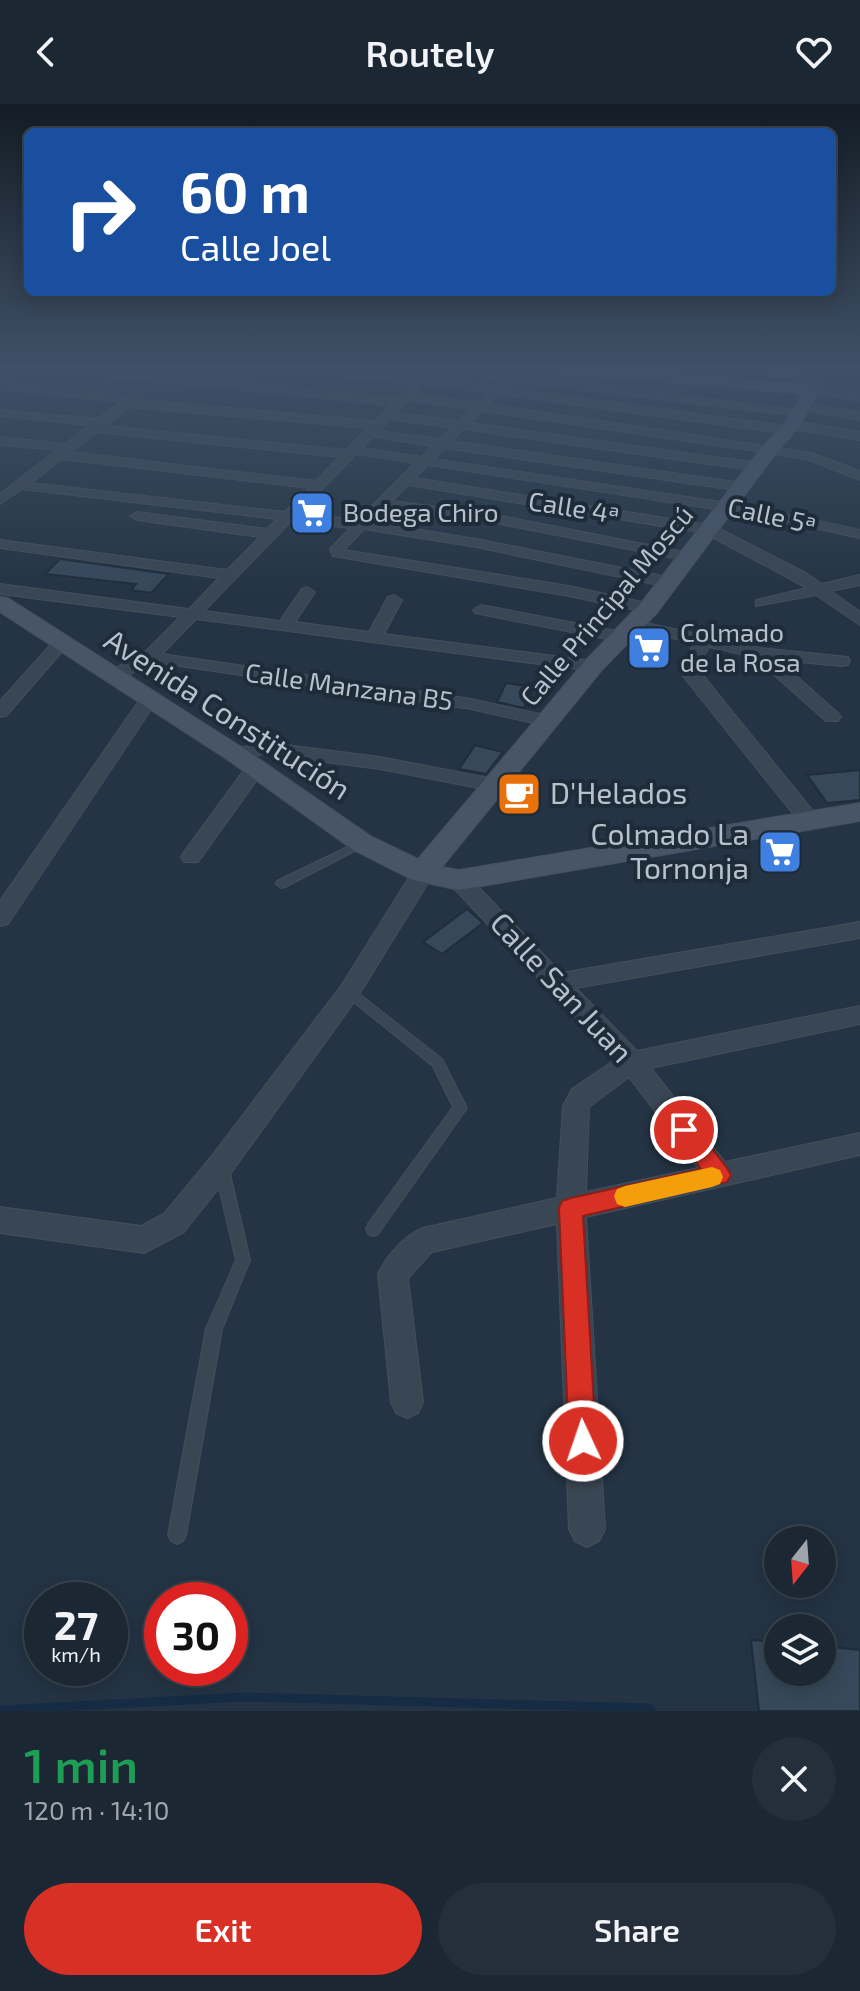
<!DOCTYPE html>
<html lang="en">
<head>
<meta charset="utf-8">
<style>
  body { margin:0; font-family:"Exo 2",sans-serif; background:#242f3b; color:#f1f3f6; height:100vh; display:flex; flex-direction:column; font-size:30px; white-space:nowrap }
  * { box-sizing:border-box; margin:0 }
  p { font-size:26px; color:#a0a5ac }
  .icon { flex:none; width:44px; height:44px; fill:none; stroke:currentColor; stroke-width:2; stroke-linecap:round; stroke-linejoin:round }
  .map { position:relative; height:1607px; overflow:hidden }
  .drawer { display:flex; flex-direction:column; background:#1b2733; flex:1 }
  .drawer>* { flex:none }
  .banner { position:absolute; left:24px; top:24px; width:812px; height:168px; border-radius:12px; box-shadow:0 4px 20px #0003,0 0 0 2px #39444e; background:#1a4fa0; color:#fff; overflow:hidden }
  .needle { width:52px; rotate:197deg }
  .controls { position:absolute; left:764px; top:1422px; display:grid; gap:16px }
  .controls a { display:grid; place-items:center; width:72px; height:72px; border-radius:50%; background:#1b2733; box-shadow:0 4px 20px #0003,0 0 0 2px #39444e; font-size:40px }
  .speed { position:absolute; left:24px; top:1478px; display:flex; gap:16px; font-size:40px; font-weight:700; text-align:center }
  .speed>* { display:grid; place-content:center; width:104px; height:104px; border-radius:50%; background:#1b2733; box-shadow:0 4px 20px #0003,0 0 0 2px #39444e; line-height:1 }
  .speed small { font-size:20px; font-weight:400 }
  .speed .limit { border:12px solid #d22; background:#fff; color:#111 }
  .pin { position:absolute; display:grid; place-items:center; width:68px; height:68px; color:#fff; margin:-34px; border:4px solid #fff; border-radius:50%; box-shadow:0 2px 8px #0007 }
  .me { position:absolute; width:88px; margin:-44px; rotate:357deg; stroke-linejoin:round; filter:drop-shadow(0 0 6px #0008) }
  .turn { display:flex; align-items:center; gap:28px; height:168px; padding:0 24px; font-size:36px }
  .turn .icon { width:104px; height:104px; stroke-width:2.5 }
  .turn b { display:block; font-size:56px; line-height:68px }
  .round { display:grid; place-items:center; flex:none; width:84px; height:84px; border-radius:42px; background:#242f3b }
  .head { display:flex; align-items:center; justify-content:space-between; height:136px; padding:0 24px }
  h1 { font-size:48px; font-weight:600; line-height:60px; color:#1e9e55 }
  .button { display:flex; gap:16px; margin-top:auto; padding:16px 24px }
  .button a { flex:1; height:92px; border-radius:48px; background:#d93025; color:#fff; font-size:32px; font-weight:600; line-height:92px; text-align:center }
  .button a+a { background:#242f3b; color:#f1f3f6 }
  header { display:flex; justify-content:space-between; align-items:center; height:104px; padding:0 24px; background:#1b2733; font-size:36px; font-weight:600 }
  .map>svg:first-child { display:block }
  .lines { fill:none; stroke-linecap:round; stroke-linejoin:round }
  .stream { stroke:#162c44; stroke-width:9 }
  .building { fill:#36485a; stroke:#202d3b; stroke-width:2 }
  .lane-casing { stroke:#434f5d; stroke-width:2 }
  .street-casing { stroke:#434f5d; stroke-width:2 }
  .secondary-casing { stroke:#434f5d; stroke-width:2 }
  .lane { fill:#394653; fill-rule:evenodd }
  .street { fill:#394653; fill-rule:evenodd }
  .secondary { fill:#475567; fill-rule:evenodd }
  .route { fill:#d93025; stroke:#8d1f18; stroke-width:2 }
  .slow { fill:#f59e0b }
  .labels { text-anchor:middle; stroke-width:8; stroke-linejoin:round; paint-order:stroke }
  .far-street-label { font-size:26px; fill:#b6c1cd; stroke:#1e2b39 }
  .far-poi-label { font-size:26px; fill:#b6c1cd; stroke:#1e2b39; text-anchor:start }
  .street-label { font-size:30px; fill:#b6c1cd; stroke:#1e2b39 }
  .poi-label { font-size:30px; fill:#b6c1cd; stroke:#1e2b39; text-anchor:start }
</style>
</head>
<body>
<header><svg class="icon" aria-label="back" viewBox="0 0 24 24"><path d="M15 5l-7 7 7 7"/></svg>Routely<svg class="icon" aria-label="heart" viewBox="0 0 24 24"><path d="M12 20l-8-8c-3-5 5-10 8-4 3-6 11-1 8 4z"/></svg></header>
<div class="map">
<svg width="860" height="1607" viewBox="0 0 860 1607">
  <rect width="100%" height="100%" fill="#243444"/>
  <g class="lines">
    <path class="stream" d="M0,1606L244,1593L649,1604L651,1607"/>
  </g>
  <path class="building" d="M764,264H810L804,277L759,274Z
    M60,455L169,470L151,489L131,486L136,480L45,470Z
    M506,579L533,583L524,604L497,598Z
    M475,641L503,648L486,670L459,665Z
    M860,666V696L827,699L807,671Z
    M467,805L483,819L442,850L423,838Z
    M751,1536L778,1538V1568H822V1542L860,1546V1607H759Z"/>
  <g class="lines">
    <g class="lane-casing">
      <path id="lane" d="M362,736L366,737L367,739L366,741L285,783L281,784L276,780L277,777Z
        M349,884L353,885L442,955L467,1004L378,1130L373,1132L368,1130L366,1125L368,1120L453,1003L433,962L345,891L343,888L345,885Z
        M222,1060L227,1062L229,1066L250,1156L222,1225L186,1431L183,1437L177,1440L171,1437L168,1431L206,1225L236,1156L215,1066L217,1062Z"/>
    </g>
    <g class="street-casing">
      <path id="street" d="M55,264H88L398,294L416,279L292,267L287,264H322L493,283L501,275L431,264H458L804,307L806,309L800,312L512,277L504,284L787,322L792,317L860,328V336L792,325L787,330L498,290L488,300L812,349L860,367V376L809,356L770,349L482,307L470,319L758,359L764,363L758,367L463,325L452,337L742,379L749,383L742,387L445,344L434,355L754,403L860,426V434L754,411L428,361L415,374L714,422L806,469L822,480L860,471V481L831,487L860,508V521L816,491L756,502V496L807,484L705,429L408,381L392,397L496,411L689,449L696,453L689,457L496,419L385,404L372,418L476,435L668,473L676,478L668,483L476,443L364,425L344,446L569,482L655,501V507L649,509L569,492L333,452L330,445L350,424L291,417L204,507L280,517L302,485L307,483L315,488L295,518L369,528L388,493L394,491L402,496L384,530L593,557L601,562L593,567L196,515L162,550L471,595L553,613L556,617L547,622L471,605L152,558L120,576H108L105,572L108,568L144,549L180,513L0,490V480L189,505L219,474L0,444V436L227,466L260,433L137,416L130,412L137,408L267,425L277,415L22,385L0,400V390L57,346L0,341V333L65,340L90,321L0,312V306L98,315L120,298L0,285V279L128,292L137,288L143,291L137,296L375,317L391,301L60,267ZM417,279H421L487,288L477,299L415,290L422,282ZM409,296L471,305L458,317L396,309ZM129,303L368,324L346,346L106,322ZM390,315L452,324L440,335L379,327ZM97,328L339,353L316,377L70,348ZM373,333L433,342L422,353L362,344ZM356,350L415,359L358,416L299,409ZM62,355L309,384L285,408L31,379Z
        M813,264H823L817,283L860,291V297L808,288L805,282Z
        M805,300L860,308V316L801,305V301Z
        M481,501L622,528L630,533L622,538L475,509L473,506Z
        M633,516L760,544L848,553L850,557L848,561L842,562L778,556L838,609L841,613L838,617H826L754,553L709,543L697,564L816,711L819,716L816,721H802L683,572L681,564L694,539L627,524L625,521Z
        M60,535L66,537L68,540L66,543L6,612L0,613V597L54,537Z
        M149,590L158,595L8,820L0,822V797L143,591Z
        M262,638L380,653L494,675L504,681L494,687L380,665L263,650L237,657L228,651L230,647Z
        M256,657L266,663L198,758H184L181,753L184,748L249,659Z
        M423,762L431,764L434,769L357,894L231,1069L184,1128L144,1149L0,1129V1103L141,1122L164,1110L211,1053L341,882L415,764Z
        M459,769L467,771L561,869L860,818V834L576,884L637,947L860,902V920L651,964L725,1058L860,1029V1051L586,1113L605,1425L599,1437L587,1443L575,1437L569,1425L557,1120L432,1148L408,1174L423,1298L418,1309L407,1314L396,1309L391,1298L378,1170C386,1152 405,1131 423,1124L557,1094L563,1002L572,985L615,956L451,781L448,776L451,771ZM629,973L698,1064L586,1088L589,1003Z"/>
    </g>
    <g class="secondary-casing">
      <path id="secondary" d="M548,264H601L812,281L820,286L798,324L776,349L657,509L601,567L442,763L459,766L860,699V717L459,786L413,776L352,745L228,656L0,508V493L8,494L246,646L372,733L418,755L585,557L641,499L764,341L785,319L802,290L555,268Z"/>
    </g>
    <use href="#lane" class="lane"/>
    <use href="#street" class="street"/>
    <use href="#secondary" class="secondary"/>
  </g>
  <linearGradient id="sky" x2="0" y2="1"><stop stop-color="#141d25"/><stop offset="0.54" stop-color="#3f5067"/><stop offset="1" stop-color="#3f5067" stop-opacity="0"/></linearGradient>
  <rect width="860" height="489" fill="url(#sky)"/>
  <path class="route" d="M684,1017L692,1019L727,1064L731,1071L727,1078L583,1112L596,1337L592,1347L583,1351L573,1347L569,1337L559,1104L562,1097L571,1094L701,1065L673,1026L677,1019Z"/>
  <path class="slow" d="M712,1063L720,1066L723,1073L720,1080L712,1083L625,1103L617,1100L614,1092L617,1085L625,1082Z"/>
  <defs>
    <g id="supermarket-square" transform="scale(2.3)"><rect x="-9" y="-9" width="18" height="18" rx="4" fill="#3f7fe0" stroke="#1e2b39"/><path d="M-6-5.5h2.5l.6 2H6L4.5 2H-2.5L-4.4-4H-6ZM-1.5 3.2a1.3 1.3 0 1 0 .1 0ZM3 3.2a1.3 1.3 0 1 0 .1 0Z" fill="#fff"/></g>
    <g id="cafe-square" transform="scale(2.3)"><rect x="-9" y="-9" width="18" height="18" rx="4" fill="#e8710a" stroke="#1e2b39"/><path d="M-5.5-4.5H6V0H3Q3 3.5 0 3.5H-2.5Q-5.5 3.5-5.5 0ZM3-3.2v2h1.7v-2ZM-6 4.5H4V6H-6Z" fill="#fff"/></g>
  </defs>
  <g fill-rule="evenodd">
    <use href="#supermarket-square" x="312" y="409"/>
    <use href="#supermarket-square" x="649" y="544"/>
    <use href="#cafe-square" x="519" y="690"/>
    <use href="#supermarket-square" x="780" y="748"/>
  </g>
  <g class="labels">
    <g class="far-street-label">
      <text transform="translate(574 404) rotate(9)" y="9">Calle 4ª</text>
      <text transform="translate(772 412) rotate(12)" y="9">Calle 5ª</text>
      <text transform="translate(607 502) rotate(-50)" y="9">Calle Principal Moscú</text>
      <text transform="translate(349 583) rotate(8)" y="9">Calle Manzana B5</text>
    </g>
    <g class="far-poi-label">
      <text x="343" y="418">Bodega Chiro</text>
      <text x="680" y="538">Colmado<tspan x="680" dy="30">de la Rosa</tspan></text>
    </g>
    <g class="street-label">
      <text transform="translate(227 611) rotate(33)" y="10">Avenida Constitución</text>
      <text transform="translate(561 884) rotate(47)" y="10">Calle San Juan</text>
    </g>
    <g class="poi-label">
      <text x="550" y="700">D'Helados</text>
      <text x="749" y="741" text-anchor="end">Colmado La<tspan x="749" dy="34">Tornonja</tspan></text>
    </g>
  </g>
</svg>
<div class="controls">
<a><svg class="needle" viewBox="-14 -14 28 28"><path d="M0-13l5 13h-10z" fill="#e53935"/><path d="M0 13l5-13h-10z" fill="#a0a5ac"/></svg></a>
<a><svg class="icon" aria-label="layers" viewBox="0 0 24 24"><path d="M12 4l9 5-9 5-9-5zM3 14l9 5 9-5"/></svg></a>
</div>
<div class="speed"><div>27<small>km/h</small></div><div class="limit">30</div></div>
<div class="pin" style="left:684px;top:1026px;background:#d93025"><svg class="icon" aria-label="arrive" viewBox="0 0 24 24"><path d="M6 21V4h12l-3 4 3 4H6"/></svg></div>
<svg class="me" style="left:583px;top:1337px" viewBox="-20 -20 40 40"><circle r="17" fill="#d93025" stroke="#fff" stroke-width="3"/><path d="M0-11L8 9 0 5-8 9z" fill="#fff"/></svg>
<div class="banner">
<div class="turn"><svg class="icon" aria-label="right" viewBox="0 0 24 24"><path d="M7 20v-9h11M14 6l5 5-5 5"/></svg><div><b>60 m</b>Calle Joel</div></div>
</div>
</div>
<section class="drawer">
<div class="head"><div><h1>1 min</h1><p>120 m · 14:10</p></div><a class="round"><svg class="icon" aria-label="close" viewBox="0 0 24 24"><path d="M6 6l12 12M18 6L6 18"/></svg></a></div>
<div class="button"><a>Exit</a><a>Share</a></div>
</section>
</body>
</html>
